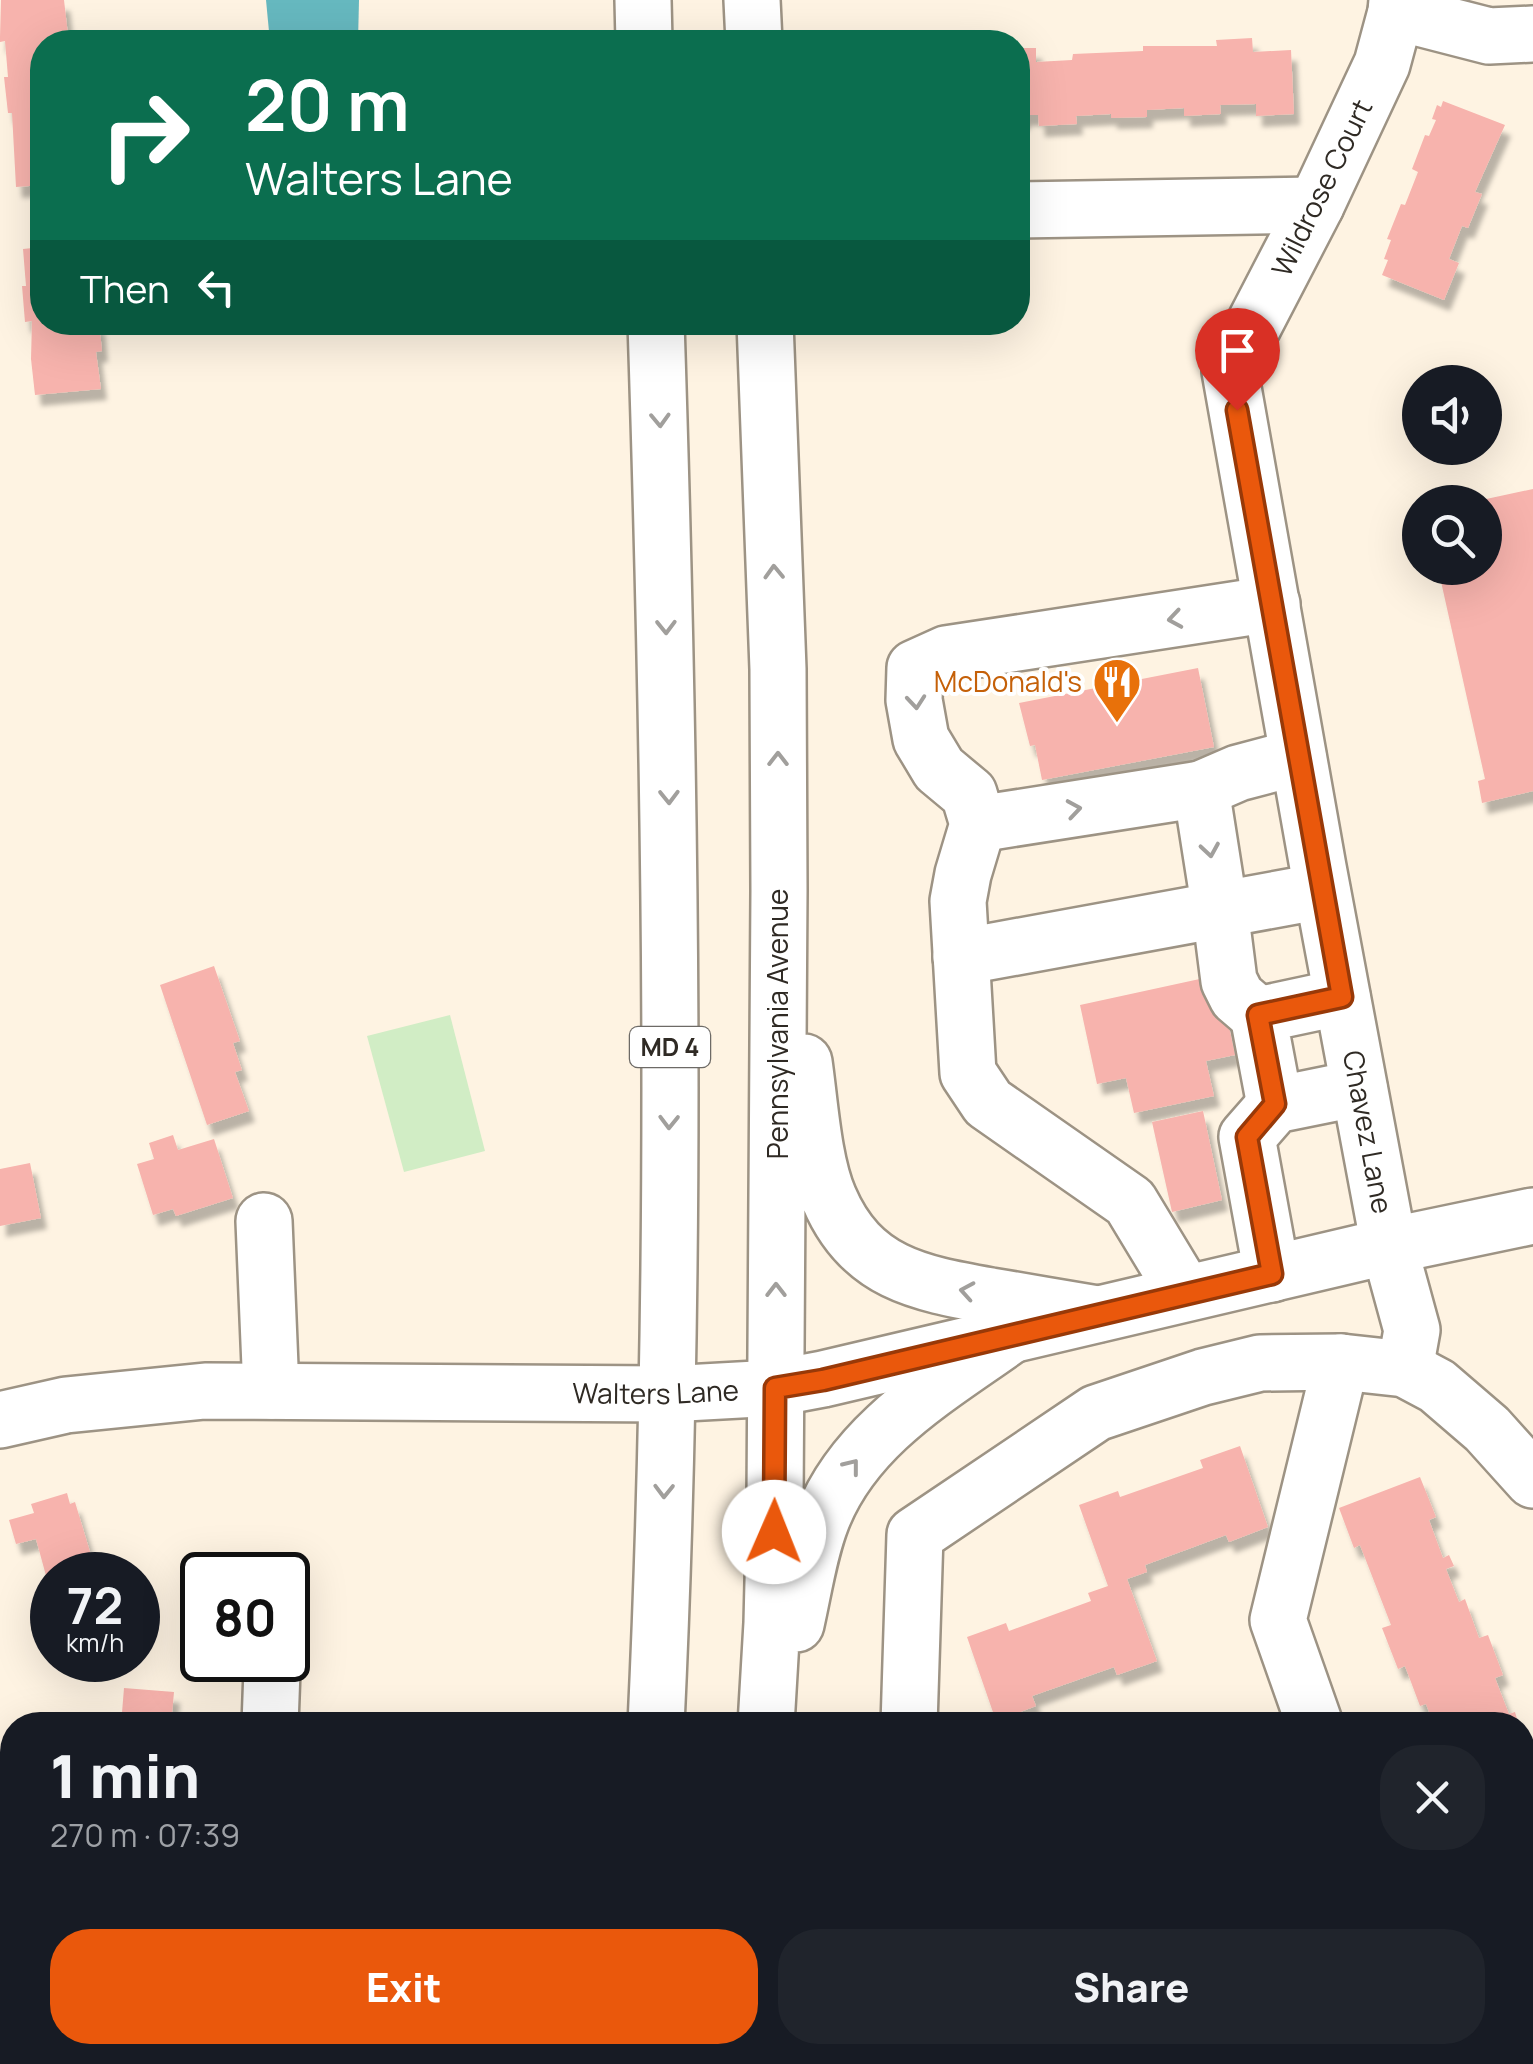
<!DOCTYPE html>
<html lang="en">
<head>
<meta charset="utf-8">
<style>
  body { margin:0; font-family:Manrope,sans-serif; background:#20242c; color:#f1f3f6; height:100vh; display:flex; flex-direction:column; font-size:38px; white-space:nowrap }
  * { box-sizing:border-box; margin:0 }
  p { font-size:32px; color:#9ea1a6 }
  .icon { flex:none; width:55px; height:55px; fill:none; stroke:currentColor; stroke-width:2; stroke-linecap:round; stroke-linejoin:round }
  .map { position:relative; flex:1; overflow:hidden }
  .drawer { position:absolute; left:0px; top:1712px; width:1535px; height:352px; display:flex; flex-direction:column; background:#171b24; border-radius:40px 40px 0 0; box-shadow:0 10px 40px #0002 }
  .drawer>* { flex:none }
  .banner { position:absolute; left:30px; top:30px; width:1000px; height:305px; border-radius:40px; box-shadow:0 10px 40px #0002; background:#0b6e4f; color:#fff; overflow:hidden }
  .controls { position:absolute; left:1402px; top:365px; display:grid; gap:20px }
  .controls a { display:grid; place-items:center; width:100px; height:100px; border-radius:50%; background:#171b24; box-shadow:0 10px 40px #0002; font-size:50px }
  .speed { position:absolute; left:30px; top:1552px; display:flex; gap:20px; font-size:50px; font-weight:700; text-align:center }
  .speed>* { display:grid; place-content:center; width:130px; height:130px; border-radius:50%; background:#171b24; box-shadow:0 10px 40px #0002; line-height:1 }
  .speed small { font-size:25px; font-weight:400 }
  .speed .limit { border:5px solid #111; border-radius:15px; background:#fff; color:#111 }
  .pin { position:absolute; display:grid; place-items:center; width:85px; height:85px; color:#fff; margin:-102px -42px; border-radius:50% 50% 50% 0; rotate:-45deg; box-shadow:0 0 10px #0007 }
  .pin .icon { rotate:45deg }
  .me { position:absolute; width:110px; margin:-55px; rotate:1deg; stroke-linejoin:round; filter:drop-shadow(0 0 8px #0008) }
  .turn { display:flex; align-items:center; gap:35px; height:210px; padding:0 50px; font-size:45px }
  .turn .icon { width:130px; height:130px; stroke-width:2.5 }
  .turn b { display:block; font-size:70px; line-height:85px }
  .then { display:flex; align-items:center; height:95px; padding:0 50px; background:#0003; gap:20px; font-size:38px }
  .round { display:grid; place-items:center; flex:none; width:105px; height:105px; border-radius:40px; background:#20242c }
  .summary { display:flex; align-items:center; justify-content:space-between; height:170px; padding:0 50px }
  h1 { font-size:60px; font-weight:800; line-height:75px }
  .cta { display:flex; gap:20px; margin-top:auto; padding:20px 50px }
  .cta a { flex:1; height:115px; border-radius:40px; background:#ea580c; color:#fff; font-size:40px; font-weight:800; line-height:115px; text-align:center }
  .cta a+a { background:#20242c; color:#f1f3f6 }
  .map>svg:first-child { display:block }
  .green { fill:#d1edc5 }
  .water { fill:#66b8bf }
  .building { fill:#f7b3ad; filter:url(#shadow) }
  .lines { fill:none; stroke-linecap:round; stroke-linejoin:round }
  .minor-casing { stroke:#9d9384; stroke-width:60 }
  .highway-casing { stroke:#9d9384; stroke-width:60 }
  .minor { stroke:#fff; stroke-width:55 }
  .highway { stroke:#fff; stroke-width:55 }
  .oneway { stroke:#a19f9c }
  .route-casing { stroke:#983908; stroke-width:25 }
  .route { stroke:#ea580c; stroke-width:18 }
  .labels { text-anchor:middle; stroke-width:8; stroke-linejoin:round; paint-order:stroke }
  .shield { fill:#fff; stroke:#6d6a66; stroke-width:2.5 }
  .shield-label { font-size:25px; font-weight:bold; fill:#2f2a24 }
  .street-label { font-size:28px; fill:#2f2a24; stroke:#fff }
  .food-label { font-size:28px; fill:#c56008; stroke:#fff; text-anchor:end }
</style>
</head>
<body>
<div class="map">
<svg width="1533" height="2064" viewBox="0 0 1533 2064">
  <defs>
    <filter id="shadow"><feDropShadow dx="6" dy="11" stdDeviation="2.5" flood-color="#0004"/></filter>
  </defs>
  <rect width="100%" height="100%" fill="#fef3e2"/>
  <path class="green" d="M450,1015L485,1151L404,1172L367,1036Z"/>
  <path class="water" d="M266,0H359L358,42H270Z"/>
  <path class="building" d="M1,0H64L68,35H71L72,42H42V185L16,187L12,113H8L4,77H8L5,41L0,42V37Z
    M1252,38L1253,52L1291,50L1294,114L1256,116V104L1220,105L1221,114L1184,116V108L1147,110V117L1111,118V114L1076,116L1077,124L1039,126L1038,115H1024V119L1018,120V48H1036V62L1072,60L1073,54L1143,51V46H1217L1216,40Z
    M1443,101L1505,125L1475,192L1482,194L1468,228L1462,226L1449,259L1459,263L1444,300L1382,275L1388,260L1384,259L1391,240L1387,239L1401,204L1405,205L1418,172L1412,169L1425,135L1429,136L1436,120L1432,119L1437,105L1441,107Z
    M42,247V322H99L102,351L96,352L101,389L35,395L31,359L32,321L25,322L22,286H26L23,249Z
    M1533,489V791L1482,803L1478,781L1485,779L1438,568H1485V502L1477,501Z
    M1198,668L1214,747L1042,780L1035,745L1030,746L1019,703Z
    M214,966L240,1041L233,1043L242,1070L235,1072L249,1111L207,1125L160,985Z
    M1218,975L1235,1055L1206,1061L1214,1096L1134,1113L1126,1078L1097,1084L1080,1005Z
    M1203,1111L1222,1200L1172,1212L1152,1122Z
    M173,1135L178,1150L214,1139L233,1198L176,1216L173,1209L153,1215L137,1164L154,1159L149,1143Z
    M30,1163L41,1218L0,1226V1169Z
    M1240,1446L1268,1527L1229,1542L1226,1535L1145,1565L1147,1572L1127,1579L1157,1661L1117,1675L1114,1667L1032,1696L1036,1706L1015,1714L1019,1725H976L995,1718L967,1637L1006,1623L1009,1631L1091,1601L1088,1593L1108,1586L1079,1505L1118,1491L1120,1497L1203,1468L1200,1460Z
    M1420,1477L1436,1517L1429,1520L1443,1558L1449,1555L1454,1566L1446,1569L1459,1602L1465,1599L1479,1638L1488,1635L1503,1675L1495,1678L1509,1714L1515,1712L1518,1722L1511,1725H1434L1426,1704L1420,1706L1405,1666L1398,1669L1382,1628L1391,1625L1360,1545L1354,1548L1339,1508Z
    M67,1493L70,1504L75,1502L97,1575H52L51,1594L36,1539L16,1544L9,1520L34,1513L31,1504Z
    M124,1688L174,1692L171,1725H121Z
    M1531,1756L1533,1760V2016L1522,1989V1759Z
    M12,1760V1808L0,1812V1763Z
    M75,2052H114L116,2064H42L41,2060Z
    M997,2052H1075V2053L1045,2064H986L999,2059Z"/>
  <g class="lines">
    <g class="minor-casing">
      <g id="minor">
        <path id="s1" d="M1397,0L1396,12L1382,64L1316,205L1230,371L1318,867L1389,1246L1412,1330L1405,1369"/>
        <path d="M1396,12L1489,36L1533,34"/>
        <path d="M1018,210L1316,205"/>
        <path d="M1201,789L1220,910L1229,981L1237,997L1258,1015"/>
        <path d="M978,824L1201,789L1238,773L1298,757"/>
        <path d="M961,957L1322,891"/>
        <path d="M1275,1105L1258,1015L1342,997"/>
        <path d="M264,1221L271,1391"/>
        <path d="M1272,1274L1247,1137L1275,1105L1359,1088"/>
        <path d="M1185,1293L1130,1202L988,1103L968,1073L958,901L963,874L978,824L969,794L939,769L921,739L914,700L915,668L946,654L1272,604"/>
        <path id="s2" d="M0,1420L66,1405L205,1391L667,1394L775,1388L823,1379L1389,1246L1533,1216"/>
        <path d="M270,1725L272,1670"/>
        <path d="M909,1725L915,1535L1096,1413L1203,1377L1260,1363L1341,1362L1405,1369L1437,1386L1487,1429L1533,1480"/>
        <path d="M1315,1725L1278,1620L1341,1362"/>
        <path d="M0,1889L12,1886"/>
        <path d="M0,1968L12,1965"/>
        <path d="M897,2052L898,2064"/>
        <path d="M243,2064L244,2052"/>
      </g>
    </g>
    <g class="highway-casing">
      <path id="highway" d="M643,0L644,42
        M752,0L754,42
        M765,322L778,669L779,891L775,1501L772,1623L766,1725
        M804,1062C810,1103 813,1161 829,1198C861,1273 918,1283 991,1296C1027,1302 1062,1308 1098,1314
        M796,1624C804,1589 809,1552 822,1519C856,1432 942,1385 1014,1333
        M656,1725C678,1258 671,790 656,322
        M639,2064L640,2052
        M748,2064L749,2052"/>
    </g>
    <use href="#minor" class="minor"/>
    <use href="#highway" class="highway"/>
  </g>
  <defs><path id="oneway-chevron" d="M-2-3.5L2.5 0L-2 3.5" fill="none" stroke-width="1.6" stroke-linecap="round" stroke-linejoin="round" transform="scale(2.5)"/></defs>
  <g class="oneway">
    <use href="#oneway-chevron" transform="translate(660 420) rotate(88)"/>
    <use href="#oneway-chevron" transform="translate(774 572) rotate(-92)"/>
    <use href="#oneway-chevron" transform="translate(1175 619) rotate(171)"/>
    <use href="#oneway-chevron" transform="translate(666 627) rotate(89)"/>
    <use href="#oneway-chevron" transform="translate(916 702) rotate(85)"/>
    <use href="#oneway-chevron" transform="translate(778 759) rotate(-90)"/>
    <use href="#oneway-chevron" transform="translate(669 797) rotate(89)"/>
    <use href="#oneway-chevron" transform="translate(1074 809) rotate(-9)"/>
    <use href="#oneway-chevron" transform="translate(1210 850) rotate(81)"/>
    <use href="#oneway-chevron" transform="translate(669 1122) rotate(91)"/>
    <use href="#oneway-chevron" transform="translate(776 1290) rotate(-90)"/>
    <use href="#oneway-chevron" transform="translate(967 1291) rotate(-170)"/>
    <use href="#oneway-chevron" transform="translate(852 1466) rotate(-52)"/>
    <use href="#oneway-chevron" transform="translate(664 1491) rotate(91)"/>
  </g>
  <g class="lines">
    <g class="route-casing">
      <path id="route" d="M774,1532L775,1388L823,1380L1272,1274L1247,1137L1275,1104L1258,1015L1342,997L1237,410"/>
    </g>
    <use href="#route" class="route"/>
  </g>
  <defs>
    <g id="restaurant-pin" transform="scale(2.5)"><path d="M0 17L-7.5 6A9.5 9.5 0 1 1 7.5 6Z" fill="#e8710a" stroke="#fff"/><path d="M-5-6h1v4h1v-4h1v4h1v-4h1v5L-1.5 .5V6h-2V.5L-5-1ZM5-6V6H3V1.5H1.5Q1.5-4 5-6Z" fill="#fff"/></g>
  </defs>
  <g fill-rule="evenodd">
    <use href="#restaurant-pin" x="1117" y="682"/>
  </g>
  <g class="labels">
    <rect class="shield" x="630" y="1027" width="80" height="40" rx="8"/>
    <g class="shield-label">
      <text x="670" y="1056">MD 4</text>
    </g>
    <g class="street-label">
      <text transform="translate(1322 188) rotate(-64)" y="10">Wildrose Court</text>
      <text transform="translate(778 1024) rotate(-90)" y="10">Pennsylvania Avenue</text>
      <text dy="10" stroke="none"><textPath href="#s1" startOffset="1182">Chavez Lane</textPath></text>
      <text dy="10" stroke="none"><textPath href="#s2" startOffset="658">Walters Lane</textPath></text>
    </g>
    <g class="food-label">
      <text x="1082" y="692">McDonald's</text>
    </g>
  </g>
</svg>
<div class="controls">
<a><svg class="icon" aria-label="sound" viewBox="0 0 24 24"><path d="M4 9h4l5-4v14l-5-4H4zM17 9q2 3 0 6"/></svg></a>
<a><svg class="icon" aria-label="search" viewBox="0 0 24 24"><circle cx="10" cy="10" r="6"/><path d="M15 15l6 6"/></svg></a>
</div>
<div class="speed"><div>72<small>km/h</small></div><div class="limit">80</div></div>
<div class="pin" style="left:1237px;top:410px;background:#d93025"><svg class="icon" aria-label="arrive" viewBox="0 0 24 24"><path d="M6 21V4h12l-3 4 3 4H6"/></svg></div>
<svg class="me" style="left:774px;top:1532px" viewBox="-20 -20 40 40"><circle r="19" fill="#fff"/><path d="M0-13L10 11 0 6-10 11z" fill="#ea580c"/></svg>
<div class="banner">
<div class="turn"><svg class="icon" aria-label="right" viewBox="0 0 24 24"><path d="M7 20v-9h11M14 6l5 5-5 5"/></svg><div><b>20 m</b>Walters Lane</div></div>
<div class="then">Then<svg class="icon" aria-label="left" viewBox="0 0 24 24"><path d="M17 20v-9H6M10 6l-5 5 5 5"/></svg></div>
</div>
<section class="drawer">
<div class="summary"><div><h1>1 min</h1><p>270 m · 07:39</p></div><a class="round"><svg class="icon" aria-label="close" viewBox="0 0 24 24"><path d="M6 6l12 12M18 6L6 18"/></svg></a></div>
<div class="cta"><a>Exit</a><a>Share</a></div>
</section>
</div>
</body>
</html>
